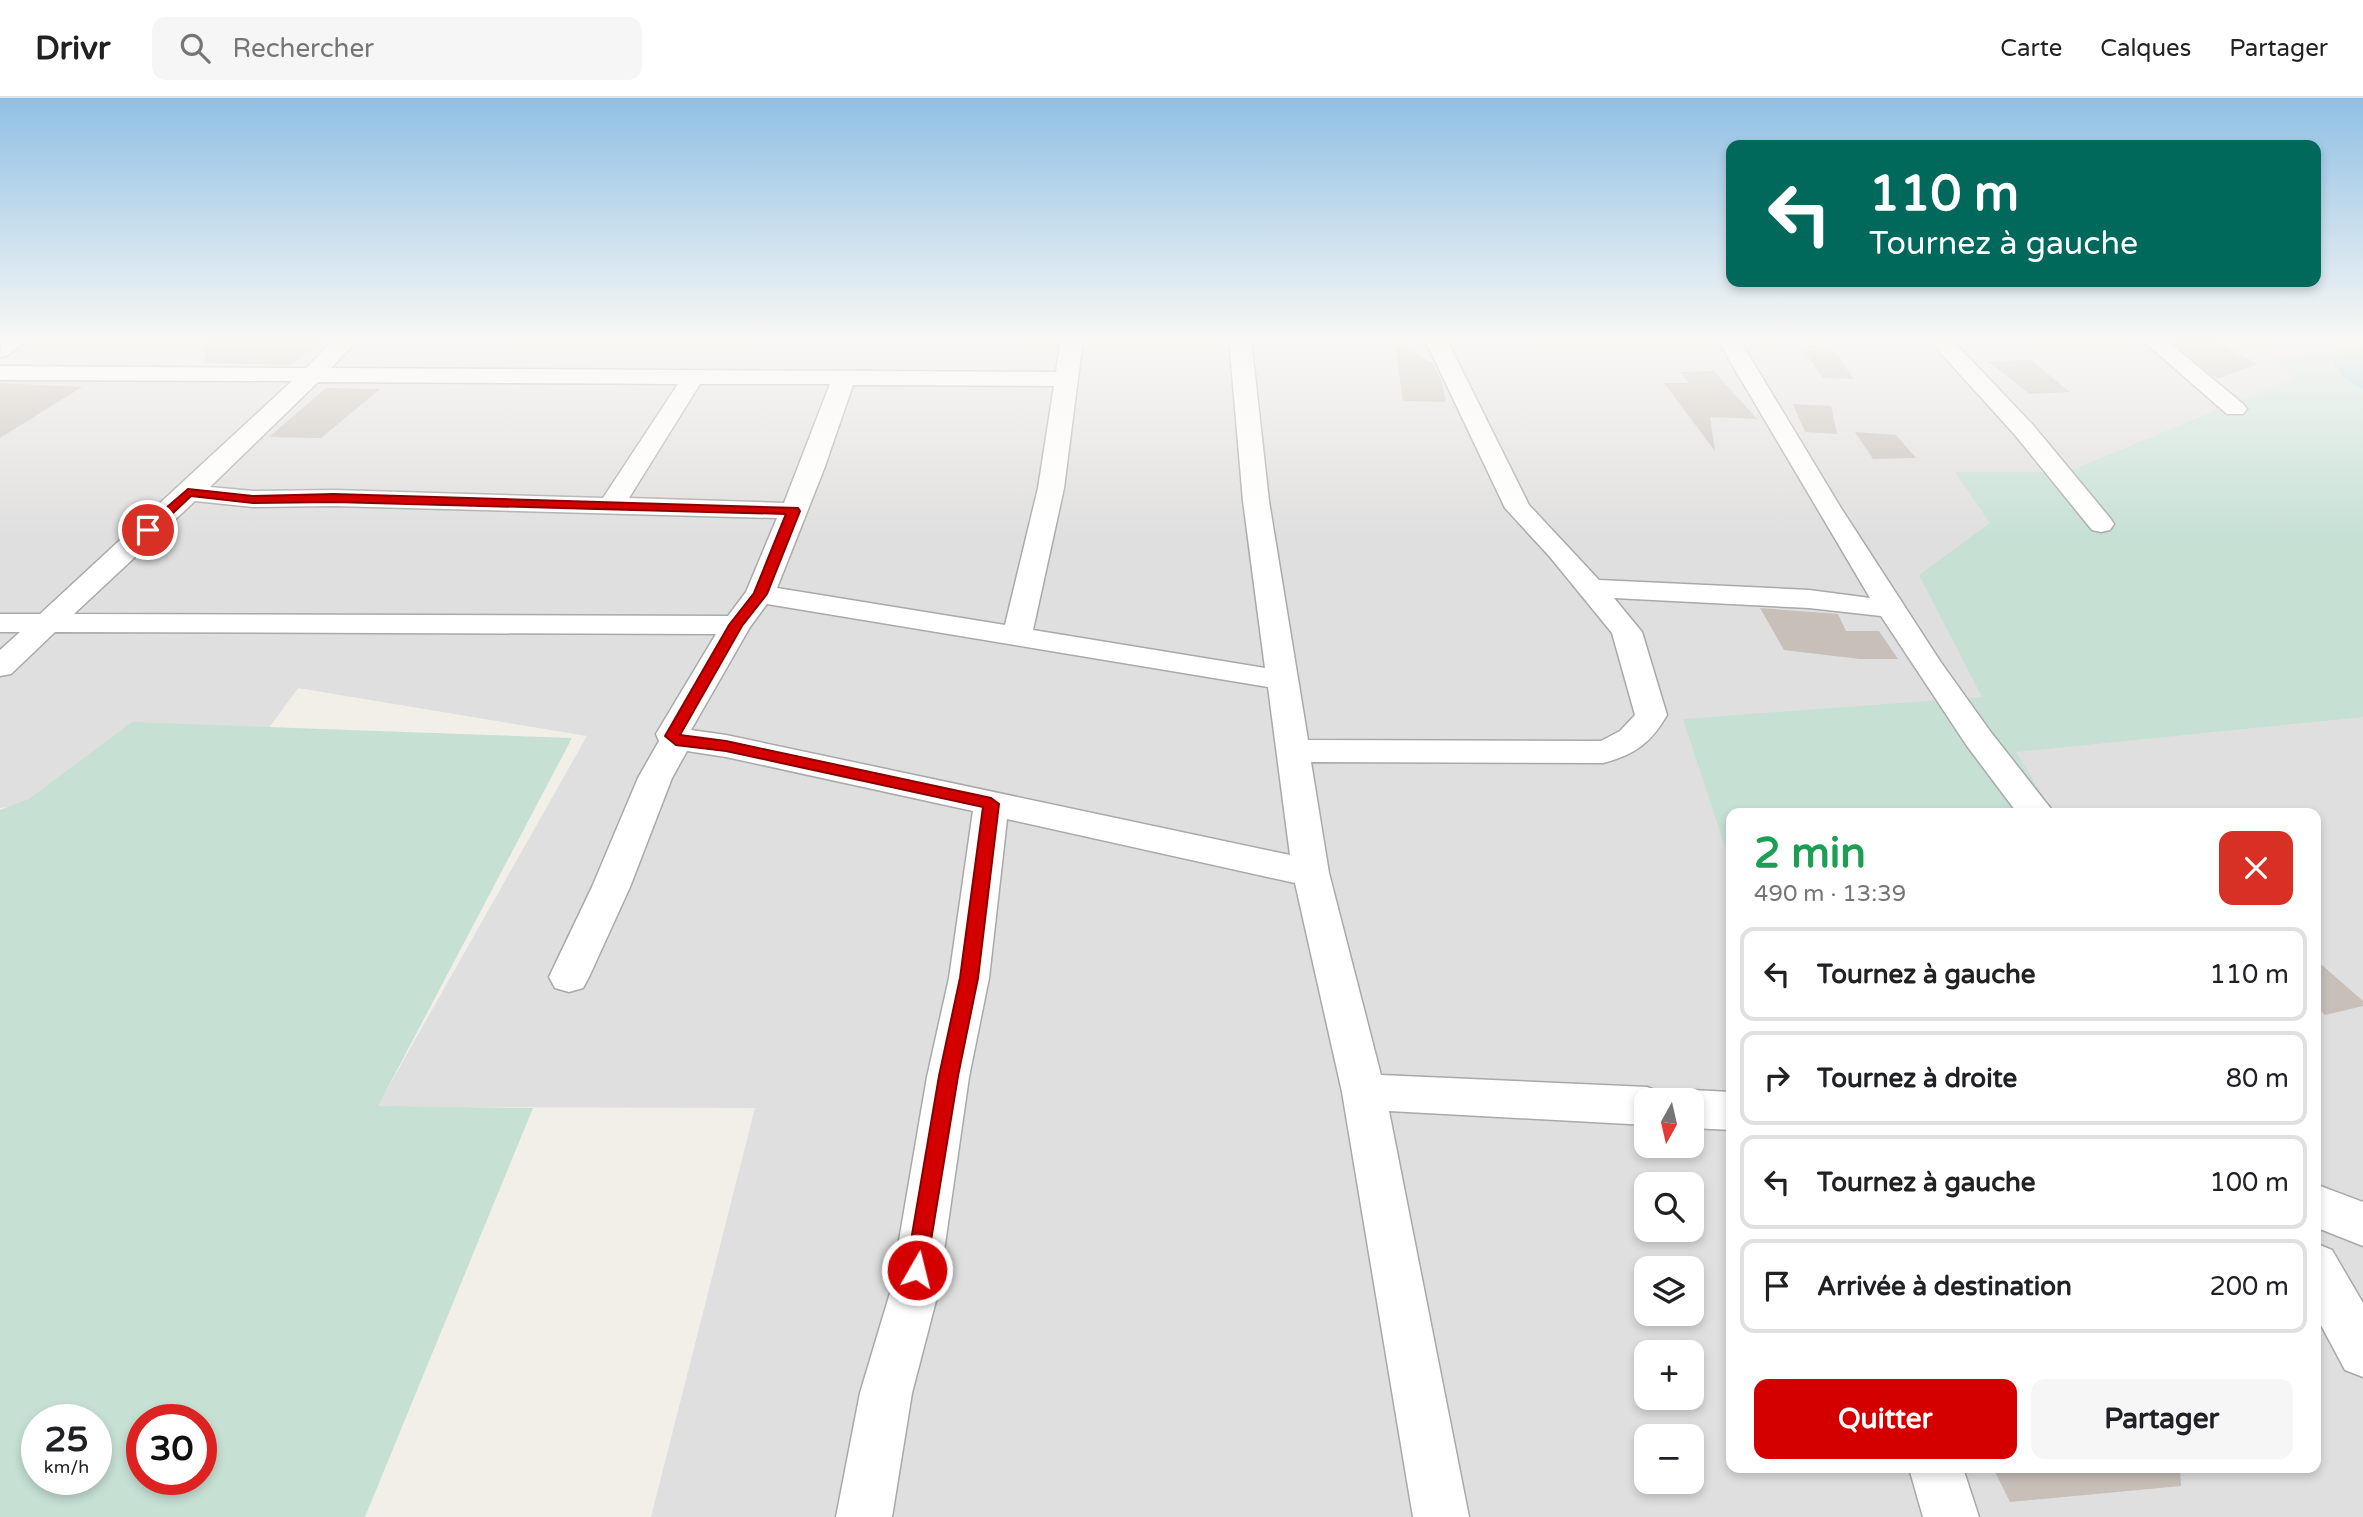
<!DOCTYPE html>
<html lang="fr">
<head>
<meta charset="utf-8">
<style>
  body { margin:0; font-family:"Varela Round",sans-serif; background:#f6f6f6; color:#202124; height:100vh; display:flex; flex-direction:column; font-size:26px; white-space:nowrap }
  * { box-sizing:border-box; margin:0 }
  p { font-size:23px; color:#757577 }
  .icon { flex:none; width:38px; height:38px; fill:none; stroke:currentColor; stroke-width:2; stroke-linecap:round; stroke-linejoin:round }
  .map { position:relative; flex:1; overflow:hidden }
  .panel { position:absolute; left:1726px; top:710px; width:595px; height:665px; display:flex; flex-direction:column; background:#fff; border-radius:14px; box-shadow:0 4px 10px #0003 }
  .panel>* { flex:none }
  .top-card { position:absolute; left:1726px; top:42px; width:595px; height:147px; border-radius:14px; box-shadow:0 4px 10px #0003; background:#00695c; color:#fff; overflow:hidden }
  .needle { width:46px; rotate:188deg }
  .tools { position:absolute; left:1634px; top:990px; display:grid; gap:14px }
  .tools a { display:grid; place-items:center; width:70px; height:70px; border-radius:14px; background:#fff; box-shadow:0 4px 10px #0003; font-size:35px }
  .speed { position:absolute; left:21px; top:1306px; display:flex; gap:14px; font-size:35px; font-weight:700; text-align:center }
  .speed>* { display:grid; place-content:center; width:91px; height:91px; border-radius:50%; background:#fff; box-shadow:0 4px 10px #0003; line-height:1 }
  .speed small { font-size:18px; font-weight:400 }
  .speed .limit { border:10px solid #d22; background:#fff; color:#111 }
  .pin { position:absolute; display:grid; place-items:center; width:60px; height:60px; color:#fff; margin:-30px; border:4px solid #fff; border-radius:50%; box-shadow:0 2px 7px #0007 }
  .me { position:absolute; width:77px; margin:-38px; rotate:8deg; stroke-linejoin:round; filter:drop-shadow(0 0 5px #0008) }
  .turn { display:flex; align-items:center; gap:24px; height:147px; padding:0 28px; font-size:32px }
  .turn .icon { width:91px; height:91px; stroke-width:2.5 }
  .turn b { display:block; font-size:49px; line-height:60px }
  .round { display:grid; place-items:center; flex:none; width:74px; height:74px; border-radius:14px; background:#f6f6f6 }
  .head { display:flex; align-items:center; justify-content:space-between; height:119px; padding:0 28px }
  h1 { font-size:42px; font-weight:800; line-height:52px; color:#1e9e55 }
  .primary-button { display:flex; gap:14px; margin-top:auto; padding:14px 28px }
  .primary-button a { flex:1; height:80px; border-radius:14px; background:#d40000; color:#fff; font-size:28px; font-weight:800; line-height:80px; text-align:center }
  .primary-button a+a { background:#f6f6f6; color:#202124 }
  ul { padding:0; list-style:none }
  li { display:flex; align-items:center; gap:21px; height:94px; margin:0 14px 10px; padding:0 14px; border:4px solid #e0e0e0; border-radius:14px }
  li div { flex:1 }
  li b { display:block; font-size:26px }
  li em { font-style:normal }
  header { display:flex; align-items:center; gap:42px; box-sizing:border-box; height:98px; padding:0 35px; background:#fff; border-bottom:2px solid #e0e0e0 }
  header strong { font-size:33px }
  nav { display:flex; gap:38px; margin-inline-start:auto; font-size:24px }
  .search { width:490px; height:63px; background:#f6f6f6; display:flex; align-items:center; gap:18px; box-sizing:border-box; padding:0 24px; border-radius:14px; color:#757577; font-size:26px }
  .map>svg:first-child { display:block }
  .residential { fill:#e0dfdf; fill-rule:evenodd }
  .wetland { fill:#c6e0d4; fill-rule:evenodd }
  .water { fill:#aad3df }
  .building { fill:#c7bfb8 }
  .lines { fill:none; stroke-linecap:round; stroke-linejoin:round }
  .minor-casing { stroke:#a9a9a9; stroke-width:3 }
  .minor { fill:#fff; fill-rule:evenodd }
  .route { fill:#d40000; stroke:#8a0000; stroke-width:2 }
</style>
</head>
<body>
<header>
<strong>Drivr</strong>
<div class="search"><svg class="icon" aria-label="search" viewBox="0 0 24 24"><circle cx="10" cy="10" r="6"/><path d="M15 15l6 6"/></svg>Rechercher</div>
<nav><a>Carte</a><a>Calques</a><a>Partager</a></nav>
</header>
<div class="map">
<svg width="2363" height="1419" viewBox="0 0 2363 1419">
  <rect width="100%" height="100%" fill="#f2efe9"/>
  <path class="residential" d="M0,241H2363V1419H651L755,1010L377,1009L587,638L298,590L259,644L67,702L0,710ZM1731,716H2315V1370H1731ZM1647,1003H1692V1048H1647ZM1647,1087H1692V1132H1647ZM1647,1171H1692V1216H1647ZM1647,1255H1692V1300H1647ZM1647,1339H1692V1384H1647Z"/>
  <path class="wetland" d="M2363,251V619L2016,654L2054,716H1731V767L1683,621L1982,599L1919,477L1990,425L1955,374H2067L2294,280L2275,259Z
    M132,624L572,640L378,1008L533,1010L365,1419H0V712L29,701ZM37,1321H96V1381H37ZM142,1321H201V1381H142Z"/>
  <path class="water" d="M2363,255V291L2349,283L2333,266L2341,257Z"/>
  <path class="building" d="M205,241H326L290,267L205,265Z
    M2169,241H2210L2258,266L2217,281Z
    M1395,246L1433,265L1441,282L1446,304L1403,303Z
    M1804,253L1835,254L1854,281L1823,280Z
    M2031,262L2070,294L2029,296L1988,263Z
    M1714,273L1757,321L1710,319L1715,353L1664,285H1689L1680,274Z
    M0,285L82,289L0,340Z
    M326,290L380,291L321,340L269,339Z
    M1793,306L1831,308L1837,336L1805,334Z
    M1855,334L1896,337L1916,360L1873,361Z
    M1760,510L1838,516L1846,533H1879L1898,561H1860L1784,552Z
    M2315,861L2363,903V908L2325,917L2315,908Z
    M1993,1370H2180L2181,1388L2010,1404Z"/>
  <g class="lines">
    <g class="minor-casing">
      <path id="minor" d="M2,241H28L8,257L0,259Z
        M335,241H359L331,270L1056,274L1061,241H1083L1064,390L1033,532L1265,570L1243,403L1229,241H1251L1269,403L1308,642L1601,643L1620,633L1635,617L1612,535L1550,459L1505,410L1429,250L1422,241L1447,242L1529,407L1599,482L1809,492L1870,500L1717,241H1739L1841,410L1940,563L1990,633L2055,716H2018L1967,648L1881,518L1809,510L1614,500L1642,534L1667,617C1651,645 1634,657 1603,665L1311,664L1329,775L1381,977L1647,989L1662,995L1666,1003H1647V1027L1389,1013L1469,1419H1413L1342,994L1295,785L1007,721L989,880L969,979L938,1195L912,1295L892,1419H836L860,1295L890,1195L927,979L949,880L973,713L726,659L687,653L672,680L630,789L589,879L583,890L569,894L555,890L549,879L592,789L638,680L659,643L656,636L716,536L55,534L11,576L0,578V552L20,534H0V516H40L292,283L0,282V268L306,270ZM318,284L678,286L603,400L334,392L253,393L210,389ZM700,286H830L784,405L629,400ZM853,287L1054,288L1038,390L1005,527L777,490L824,371ZM195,403L253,409L334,408L777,420L746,494L728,518L74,516ZM767,506L1268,589L1290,757L726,637L691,632L750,529Z
        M1928,241H1951L2033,327L2110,420L2114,426L2110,432L2101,434L2092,432L2015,337Z
        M2141,241H2165L2243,306L2247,311L2243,316H2227Z
        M1692,992L1731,994V1032L1692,1030V1003H1674L1677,998Z
        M2315,1086L2363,1104V1148L2315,1129Z
        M2315,1145L2332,1152L2363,1205V1279L2345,1272L2315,1216Z
        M1909,1370H1963L1979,1419H1923Z"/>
    </g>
    <use href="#minor" class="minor"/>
  </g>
  <linearGradient id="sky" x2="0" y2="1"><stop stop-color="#8fc0e4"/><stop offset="0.55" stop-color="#f9f8f5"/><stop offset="1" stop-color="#f9f8f5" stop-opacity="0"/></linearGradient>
  <rect width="2363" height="440" fill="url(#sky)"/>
  <path class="route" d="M188,391L253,398L334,396L798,410L800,413L767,496L742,528L680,637L726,643L991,700L999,706L978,880L958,978L925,1179L917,1182L910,1179L906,1172L939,978L960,880L983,709L726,653L676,647L665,638L729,527L754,495L786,416L334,404L253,405L191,398L153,434H144V429Z"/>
</svg>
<div class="tools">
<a><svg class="needle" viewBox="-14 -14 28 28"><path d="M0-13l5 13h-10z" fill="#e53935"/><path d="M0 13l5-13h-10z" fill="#757577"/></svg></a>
<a><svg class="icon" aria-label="search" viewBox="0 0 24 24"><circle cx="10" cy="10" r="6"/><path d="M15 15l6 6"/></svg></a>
<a><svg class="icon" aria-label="layers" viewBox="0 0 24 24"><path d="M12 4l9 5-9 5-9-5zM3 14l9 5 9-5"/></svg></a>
<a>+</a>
<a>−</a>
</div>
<div class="speed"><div>25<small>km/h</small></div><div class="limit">30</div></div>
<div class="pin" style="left:148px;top:432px;background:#d93025"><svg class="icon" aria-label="arrive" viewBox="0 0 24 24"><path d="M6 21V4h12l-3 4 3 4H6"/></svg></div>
<svg class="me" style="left:917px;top:1172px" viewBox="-20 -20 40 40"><circle r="17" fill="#d40000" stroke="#fff" stroke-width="3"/><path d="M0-11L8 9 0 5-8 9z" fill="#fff"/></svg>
<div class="top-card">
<div class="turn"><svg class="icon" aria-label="left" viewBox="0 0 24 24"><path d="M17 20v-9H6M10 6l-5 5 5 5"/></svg><div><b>110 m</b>Tournez à gauche</div></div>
</div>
<section class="panel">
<div class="head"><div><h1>2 min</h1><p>490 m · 13:39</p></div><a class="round" style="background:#d93025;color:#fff"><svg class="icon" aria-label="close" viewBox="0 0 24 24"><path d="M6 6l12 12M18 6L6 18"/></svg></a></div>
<ul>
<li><svg class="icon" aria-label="left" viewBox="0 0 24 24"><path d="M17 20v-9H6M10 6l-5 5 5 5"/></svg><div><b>Tournez à gauche</b></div><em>110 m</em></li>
<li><svg class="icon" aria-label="right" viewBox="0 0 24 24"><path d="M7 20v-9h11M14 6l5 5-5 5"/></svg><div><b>Tournez à droite</b></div><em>80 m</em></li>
<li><svg class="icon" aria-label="left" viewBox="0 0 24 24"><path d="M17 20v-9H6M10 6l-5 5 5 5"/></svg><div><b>Tournez à gauche</b></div><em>100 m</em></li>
<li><svg class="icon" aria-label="arrive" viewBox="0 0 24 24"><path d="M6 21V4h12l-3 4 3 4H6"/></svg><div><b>Arrivée à destination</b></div><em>200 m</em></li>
</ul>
<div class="primary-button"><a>Quitter</a><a>Partager</a></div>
</section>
</div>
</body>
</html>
